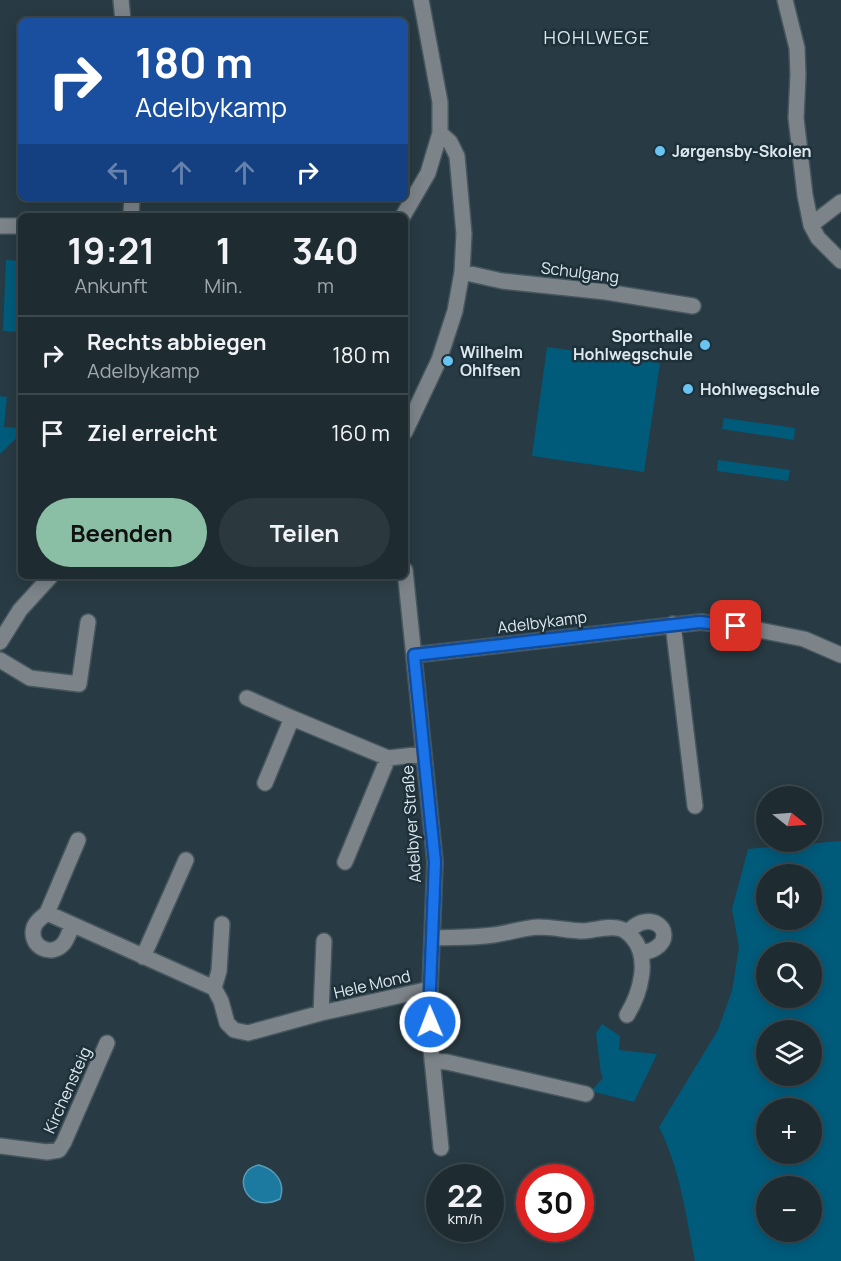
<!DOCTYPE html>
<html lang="de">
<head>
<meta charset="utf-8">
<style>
  body { margin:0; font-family:Manrope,sans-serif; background:#2b383e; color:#f1f3f6; height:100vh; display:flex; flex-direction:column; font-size:22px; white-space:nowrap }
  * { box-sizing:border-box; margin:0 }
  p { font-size:20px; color:#a1a7ac }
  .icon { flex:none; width:33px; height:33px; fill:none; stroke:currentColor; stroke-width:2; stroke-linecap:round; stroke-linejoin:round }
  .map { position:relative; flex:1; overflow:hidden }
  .details { position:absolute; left:18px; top:213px; width:390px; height:366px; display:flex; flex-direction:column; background:#1e2c32; border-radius:9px; box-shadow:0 3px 15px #0003,0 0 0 2px #3c484d }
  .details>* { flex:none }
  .top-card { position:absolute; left:18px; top:18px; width:390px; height:183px; border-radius:9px; box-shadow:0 3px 15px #0003,0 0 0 2px #3c484d; background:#1a4fa0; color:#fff; overflow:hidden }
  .needle { width:39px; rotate:107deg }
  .tools { position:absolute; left:756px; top:786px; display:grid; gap:12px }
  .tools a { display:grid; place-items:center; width:66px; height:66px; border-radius:50%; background:#1e2c32; box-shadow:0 3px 15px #0003,0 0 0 2px #3c484d; font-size:30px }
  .speed { position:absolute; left:426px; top:1164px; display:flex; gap:12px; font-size:30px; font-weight:700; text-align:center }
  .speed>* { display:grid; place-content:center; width:78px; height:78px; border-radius:50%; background:#1e2c32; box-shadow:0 3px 15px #0003,0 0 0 2px #3c484d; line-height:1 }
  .speed small { font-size:15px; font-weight:400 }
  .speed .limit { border:9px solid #d22; background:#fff; color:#111 }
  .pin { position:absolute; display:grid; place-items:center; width:51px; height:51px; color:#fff; margin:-26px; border-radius:12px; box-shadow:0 3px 9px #0006 }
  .me { position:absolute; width:66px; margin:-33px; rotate:359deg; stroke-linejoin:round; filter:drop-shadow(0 0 4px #0008) }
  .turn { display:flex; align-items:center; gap:21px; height:126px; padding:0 18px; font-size:27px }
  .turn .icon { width:78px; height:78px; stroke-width:2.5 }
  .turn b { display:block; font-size:42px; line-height:51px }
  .lanes { display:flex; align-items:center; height:57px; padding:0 18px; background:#0003; justify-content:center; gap:30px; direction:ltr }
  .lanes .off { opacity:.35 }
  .eta { display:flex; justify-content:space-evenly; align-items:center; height:102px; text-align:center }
  .eta b { font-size:36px; font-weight:700; line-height:42px }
  .primary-button { display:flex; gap:12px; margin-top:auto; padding:12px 18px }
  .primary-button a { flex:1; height:69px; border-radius:36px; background:#8abfa5; color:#111; font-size:24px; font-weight:700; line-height:69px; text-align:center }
  .primary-button a+a { background:#2b383e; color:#f1f3f6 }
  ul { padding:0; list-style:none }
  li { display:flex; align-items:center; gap:18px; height:78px; padding:0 18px; border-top:2px solid #3c484d }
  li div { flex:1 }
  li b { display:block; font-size:22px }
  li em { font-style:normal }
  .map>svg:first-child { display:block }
  .green { fill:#005b7b; fill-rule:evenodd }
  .water { fill:#1c7aa0; stroke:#569bb7; stroke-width:1.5 }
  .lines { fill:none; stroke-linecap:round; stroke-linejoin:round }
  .minor-casing { stroke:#45565e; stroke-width:18 }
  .minor { stroke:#7c8489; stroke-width:15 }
  .route-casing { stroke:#114b97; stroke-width:15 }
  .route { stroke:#1a73e8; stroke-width:10 }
  .poi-dot { fill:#68c4f0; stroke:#1e3039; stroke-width:2 }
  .labels { text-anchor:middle; stroke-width:5; stroke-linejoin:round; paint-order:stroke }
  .poi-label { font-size:16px; font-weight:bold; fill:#dde8ee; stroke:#1e3039; text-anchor:start }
  .street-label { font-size:16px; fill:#dde8ee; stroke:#1e3039 }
  .neighbourhood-label { font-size:18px; letter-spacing:1.5px; fill:#dde8ee; stroke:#1e3039 }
</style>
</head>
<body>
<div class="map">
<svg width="841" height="1261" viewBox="0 0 841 1261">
  <rect width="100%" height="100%" fill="#283a43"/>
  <path class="green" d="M6,260L21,261V332L3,331Z
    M547,347L660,363L644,472L532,456Z
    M0,396L7,397L4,427L20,428L21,434L0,454Z
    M724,418L795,428L794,440L722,429Z
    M718,460L790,470L788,481L717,471Z
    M841,841V1261H695C686,1215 680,1169 659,1127L718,1030L732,991L739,947L732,909L748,849ZM766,874H812V920H766ZM766,952H812V998H766ZM812,1030V1076H766V1030ZM766,1108H812V1154H766ZM766,1186H812V1232H766Z
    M602,1024L620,1036L619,1050L657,1054L634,1102L591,1091L603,1078L601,1074L596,1033Z"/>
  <path class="water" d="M259,1165C275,1169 286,1182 280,1199C244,1216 230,1170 259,1165Z"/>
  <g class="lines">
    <g class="minor-casing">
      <path id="minor" d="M121,0L123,21
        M785,0L797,48L798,75L796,118L805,195L811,225L818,238L841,261
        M131,216L132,198
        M403,216L428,173L440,133V102L421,0
        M811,225L841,202
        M0,226H21
        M462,272L502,281L606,292L693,306
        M405,432L439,360L455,311L462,272L464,234L457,156L450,142L440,133
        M405,570L435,862L430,989V1039L441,1148
        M673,624L695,806
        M0,642L20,610L51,576
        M414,655L701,622L754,629L804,639L841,655
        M0,660L30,678L79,684L88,622
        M247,698L292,718L265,783
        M292,718L388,758L424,754
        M345,862L388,758
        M47,913L214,988L221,1001L227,1023L234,1030L248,1033L321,1013L430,989
        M72,925C70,930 68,938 64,943C52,958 28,947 34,927C36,921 42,917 47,913L78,840
        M627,932C632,928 637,923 644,922C667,918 675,948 641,953
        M432,938C452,937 473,938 493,935C508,933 523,928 538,927C554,927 569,931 584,931C596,930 610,925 621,929C625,930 629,934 632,937C651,958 640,994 627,1015
        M143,957L186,860
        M214,988L219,971L222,924
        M321,1013L324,941
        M432,1061L447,1062L586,1094
        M0,1146L47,1152L59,1150L64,1142L107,1043"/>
    </g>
    <use href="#minor" class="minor"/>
  </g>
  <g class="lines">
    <g class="route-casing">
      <path id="route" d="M430,1022V989L435,862L414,655L700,622L736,626"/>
    </g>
    <use href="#route" class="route"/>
  </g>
  <g class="poi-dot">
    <circle cx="660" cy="151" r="6"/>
    <circle cx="705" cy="345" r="6"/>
    <circle cx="448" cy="361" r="6"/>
    <circle cx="688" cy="389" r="6"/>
  </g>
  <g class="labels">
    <g class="poi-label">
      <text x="672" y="157">Jørgensby-Skolen</text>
      <text x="693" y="342" text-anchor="end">Sporthalle<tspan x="693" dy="18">Hohlwegschule</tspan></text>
      <text x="460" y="358">Wilhelm<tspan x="460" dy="18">Ohlfsen</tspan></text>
      <text x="700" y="395">Hohlwegschule</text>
    </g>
    <g class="street-label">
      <text transform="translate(580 272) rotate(7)" y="6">Schulgang</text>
      <text transform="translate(542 622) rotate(-7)" y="6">Adelbykamp</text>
      <text transform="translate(411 824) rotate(-94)" y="6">Adelbyer Straße</text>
      <text transform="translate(372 984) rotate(-13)" y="6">Hele Mond</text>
      <text transform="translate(67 1090) rotate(-66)" y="6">Kirchensteig</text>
    </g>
    <g class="neighbourhood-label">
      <text x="597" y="44">HOHLWEGE</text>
    </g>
  </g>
</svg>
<div class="tools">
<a><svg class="needle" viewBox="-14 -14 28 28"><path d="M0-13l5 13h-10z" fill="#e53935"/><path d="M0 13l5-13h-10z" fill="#a1a7ac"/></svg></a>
<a><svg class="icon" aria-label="sound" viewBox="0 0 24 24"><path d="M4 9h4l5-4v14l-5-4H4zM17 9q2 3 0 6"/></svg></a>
<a><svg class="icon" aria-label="search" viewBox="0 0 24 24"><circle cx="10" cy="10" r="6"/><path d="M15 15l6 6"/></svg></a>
<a><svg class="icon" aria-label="layers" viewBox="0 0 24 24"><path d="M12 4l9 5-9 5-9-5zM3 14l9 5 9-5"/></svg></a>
<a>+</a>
<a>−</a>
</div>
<div class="speed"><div>22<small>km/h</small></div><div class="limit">30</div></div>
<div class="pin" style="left:736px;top:626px;background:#d93025"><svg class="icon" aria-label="arrive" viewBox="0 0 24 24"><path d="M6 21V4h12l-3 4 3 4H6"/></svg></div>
<svg class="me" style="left:430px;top:1022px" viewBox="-20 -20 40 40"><circle r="17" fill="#1a73e8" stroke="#fff" stroke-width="3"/><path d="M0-11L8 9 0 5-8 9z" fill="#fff"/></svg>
<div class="top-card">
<div class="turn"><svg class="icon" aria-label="right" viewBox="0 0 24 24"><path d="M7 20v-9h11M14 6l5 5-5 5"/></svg><div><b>180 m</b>Adelbykamp</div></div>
<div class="lanes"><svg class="icon off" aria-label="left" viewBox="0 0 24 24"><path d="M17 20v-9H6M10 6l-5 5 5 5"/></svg><svg class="icon off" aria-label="ahead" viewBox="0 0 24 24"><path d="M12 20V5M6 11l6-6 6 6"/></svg><svg class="icon off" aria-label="ahead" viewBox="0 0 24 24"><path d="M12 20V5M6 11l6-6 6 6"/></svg><svg class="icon" aria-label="right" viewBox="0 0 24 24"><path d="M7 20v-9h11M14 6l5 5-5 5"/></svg></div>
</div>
<section class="details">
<div class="eta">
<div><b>19:21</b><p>Ankunft</p></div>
<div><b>1</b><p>Min.</p></div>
<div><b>340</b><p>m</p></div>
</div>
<ul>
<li><svg class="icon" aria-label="right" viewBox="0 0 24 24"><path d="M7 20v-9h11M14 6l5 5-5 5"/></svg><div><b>Rechts abbiegen</b><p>Adelbykamp</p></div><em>180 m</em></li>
<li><svg class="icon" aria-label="arrive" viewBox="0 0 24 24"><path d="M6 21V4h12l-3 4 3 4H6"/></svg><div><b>Ziel erreicht</b></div><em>160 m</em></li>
</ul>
<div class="primary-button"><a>Beenden</a><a>Teilen</a></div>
</section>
</div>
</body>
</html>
